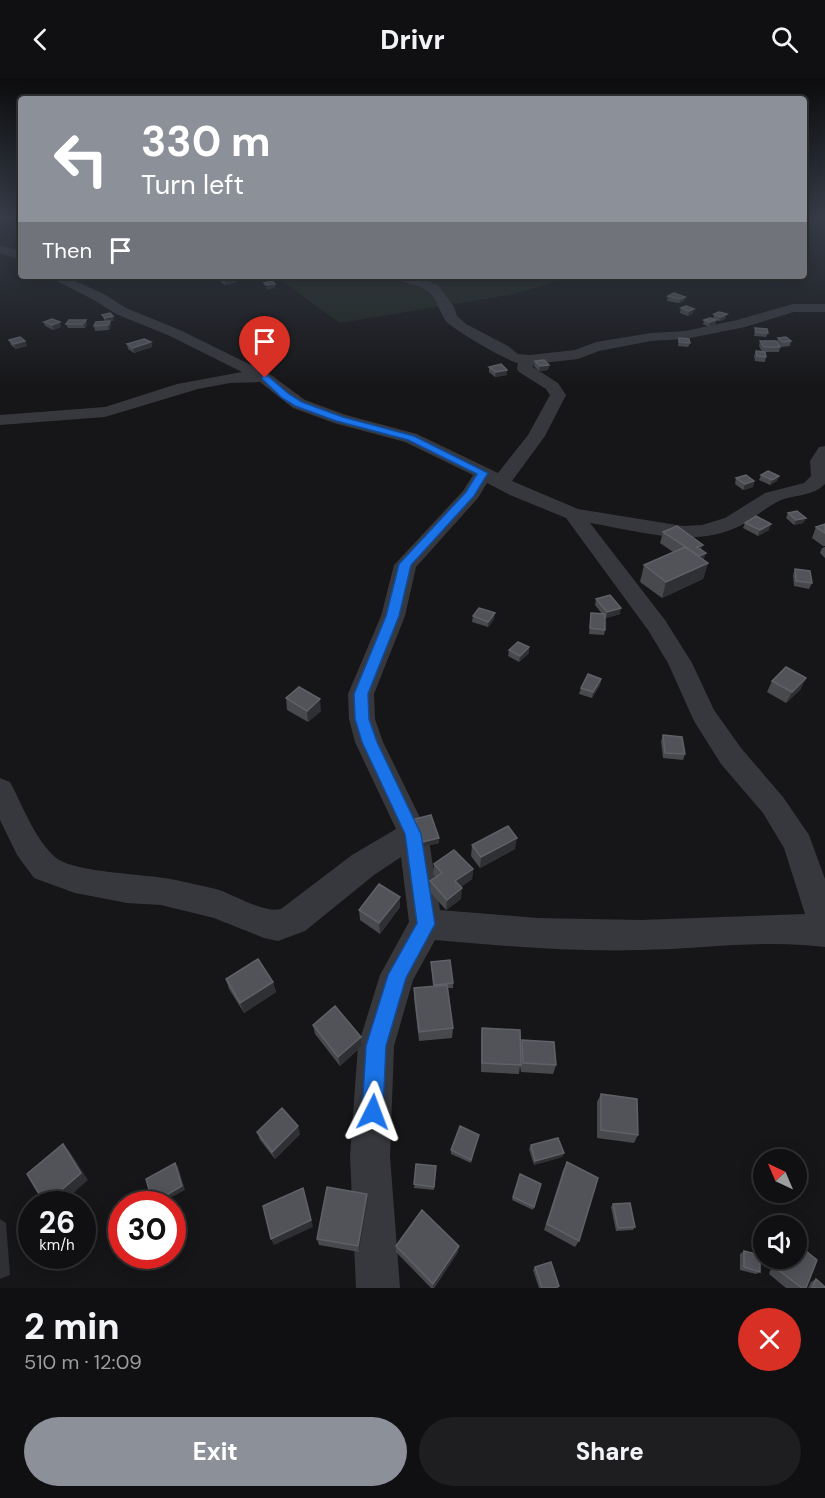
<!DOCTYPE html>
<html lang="en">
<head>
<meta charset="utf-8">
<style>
  body { margin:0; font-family:"DM Sans",sans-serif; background:#1e1e20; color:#f1f3f6; height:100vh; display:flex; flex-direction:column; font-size:22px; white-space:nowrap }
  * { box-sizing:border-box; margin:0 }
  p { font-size:20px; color:#9c9d9f }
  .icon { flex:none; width:33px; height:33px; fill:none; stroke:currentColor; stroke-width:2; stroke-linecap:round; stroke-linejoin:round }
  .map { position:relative; height:1210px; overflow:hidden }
  .panel { display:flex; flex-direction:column; background:#101012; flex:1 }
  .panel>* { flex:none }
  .hud { position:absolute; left:18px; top:18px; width:789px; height:183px; border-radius:6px; box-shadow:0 3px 15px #0003,0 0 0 2px #303032; background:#8c9099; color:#fff; overflow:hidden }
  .needle { width:39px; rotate:316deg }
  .buttons { position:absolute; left:753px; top:1071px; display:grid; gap:12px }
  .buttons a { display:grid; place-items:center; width:54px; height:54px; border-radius:50%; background:#101012; box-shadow:0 3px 15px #0003,0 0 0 2px #303032; font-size:30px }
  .speed { position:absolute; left:18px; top:1113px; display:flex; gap:12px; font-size:30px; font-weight:700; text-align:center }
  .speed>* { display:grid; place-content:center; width:78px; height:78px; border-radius:50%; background:#101012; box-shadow:0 3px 15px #0003,0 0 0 2px #303032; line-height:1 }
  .speed small { font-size:15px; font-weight:400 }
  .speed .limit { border:9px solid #d22; background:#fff; color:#111 }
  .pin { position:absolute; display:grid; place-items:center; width:51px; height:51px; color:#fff; margin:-62px -26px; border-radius:50% 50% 50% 0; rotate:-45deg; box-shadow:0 0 6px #0007 }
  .pin .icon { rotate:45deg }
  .me { position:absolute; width:66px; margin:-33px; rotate:3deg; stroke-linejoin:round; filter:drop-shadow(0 0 4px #0008) }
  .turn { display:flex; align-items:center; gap:21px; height:126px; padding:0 24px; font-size:27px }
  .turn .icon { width:78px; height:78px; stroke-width:2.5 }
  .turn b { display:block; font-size:42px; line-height:51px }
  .then { display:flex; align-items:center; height:57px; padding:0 24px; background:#0003; gap:12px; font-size:22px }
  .round { display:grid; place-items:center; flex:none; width:63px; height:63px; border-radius:32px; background:#1e1e20 }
  .summary { display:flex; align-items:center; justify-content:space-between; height:102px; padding:0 24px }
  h1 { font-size:36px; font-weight:800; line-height:45px }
  .cta { display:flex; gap:12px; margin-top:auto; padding:12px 24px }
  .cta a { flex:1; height:69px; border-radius:36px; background:#8c9099; color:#fff; font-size:24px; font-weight:800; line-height:69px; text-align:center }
  .cta a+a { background:#1e1e20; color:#f1f3f6 }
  header { display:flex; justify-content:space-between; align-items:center; height:78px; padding:0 24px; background:#101012; font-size:27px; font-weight:800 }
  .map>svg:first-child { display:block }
  .green { fill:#1e261f }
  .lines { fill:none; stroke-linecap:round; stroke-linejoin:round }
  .minor { fill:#37383d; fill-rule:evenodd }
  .wall { fill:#47494d }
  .shaded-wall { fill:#2f3033 }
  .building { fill:#525359; stroke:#5f6168; stroke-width:1.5 }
  .route { fill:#1a73e8; stroke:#114b97; stroke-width:1.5 }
</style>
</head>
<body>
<header><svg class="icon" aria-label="back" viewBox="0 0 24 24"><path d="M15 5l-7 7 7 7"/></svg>Drivr<svg class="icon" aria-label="search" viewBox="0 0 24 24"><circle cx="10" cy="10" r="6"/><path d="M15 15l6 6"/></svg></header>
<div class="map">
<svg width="825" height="1210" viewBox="0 0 825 1210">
  <rect width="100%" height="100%" fill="#161618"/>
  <path class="green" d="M274,198H575L514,216L340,245Z"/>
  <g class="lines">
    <path class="minor" d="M0,167L21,174V182L0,175Z
      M47,198H64L104,216L126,230L180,252L271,297L305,322L346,337L417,356L498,395L528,357L550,317L546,311L519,294L517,291L518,285C509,284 452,251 446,243C439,234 438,222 429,214C420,206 404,207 396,198H414L438,207L454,229L457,238L466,246L508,268L518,276L530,277L575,272L596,264L651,255L685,253L737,242L793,226H825V234H794L745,249L685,261L651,263L599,273L578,281L534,286L533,289L558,305L566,317L545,358L512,403L578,431L683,448L702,447L725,440L765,415L804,405L811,398L810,383L819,369L825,368V406C812,419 795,416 779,423C765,430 753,441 740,448C693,471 639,453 590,445L665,542L692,585L714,632L741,670L783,719L809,757L825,801V869C764,861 703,871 641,872C572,874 504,868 435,862L413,902L394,968L390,1078L400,1210H356L350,1078L358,968L380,897L409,844L401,779L374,797L305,853L278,863L264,860L214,840L161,827L127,825L75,815L34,800L17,777L0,742V700L10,704C23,728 34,760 55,779C72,795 150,796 176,802C189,805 203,808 216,811C233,816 265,836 281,831L352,777L396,751L355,664L349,641L348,616L381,538L394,487L463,413L473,397L405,364L334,345L293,330L260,304L230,305L198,311L105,339L0,347V337L105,329L177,306L242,294L170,258L116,236L94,222ZM487,405L510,417L566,440L648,552L668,585L694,643L721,686L763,735L784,770L805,836L641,842L537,840L440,832L428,756L383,664L375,641L374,616L405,538L416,489L478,420Z"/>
  </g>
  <path class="wall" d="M221,200H236L237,204L225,207L221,204Z
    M668,218L685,219L684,223L679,225L667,223Z
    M686,228L693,235L688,238L680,235L681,230Z
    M714,236H727L725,241L720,243L716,242L715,247L709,249L703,246L704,242L713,241Z
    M102,237L113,238L114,243H110L111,247L109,252L95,253L94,248L105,243Z
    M86,242L87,246L85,250H68L66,246Z
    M44,244L61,249L53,252L45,248Z
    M755,250L768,255L766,259L754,258Z
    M679,260L690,265L688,269L678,268Z
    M778,260L791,263L790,268L781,269L778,266L780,269L779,274H762L766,279L765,284L755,283L754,278L756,273L762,274L759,268L760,263L777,264Z
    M9,262L25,263L27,268L16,271L11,267Z
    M151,264L152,269L134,275L128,271L127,266Z
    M535,283L549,287L548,292L539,293L534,288Z
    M489,289L507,297L495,299L489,294Z
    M761,397L779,398L777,403L770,407L759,402Z
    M736,400L754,403L753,409L743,412L735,406Z
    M788,435L806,440L803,445L794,447L786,440Z
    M745,445L769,452L758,458L743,450Z
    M825,446V468H823L812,460L816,449Z
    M663,454L701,472L704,482L708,485L703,501L662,520L640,504L644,487L673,474L660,465Z
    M825,469V480L820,475L822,470Z
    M795,491L812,505L809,511L794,508L793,497Z
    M596,521L620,536L606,540L605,539V552L604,557L589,556L591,535L602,536L595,527Z
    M473,538L494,541L488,549L472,544Z
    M509,572L529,575L519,584L508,578Z
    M806,600L800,612L786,625L767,614L772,603Z
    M601,601L600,607L592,620L579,616L581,610Z
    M286,620L321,633L308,644L287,632Z
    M663,657L685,676L683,682L663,680L661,663Z
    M415,741L439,760V765L422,769L415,747Z
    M472,767L515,771L480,790L471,778Z
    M434,786L473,791L472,801L461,809V821L446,832L430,814V803L436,799L433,797Z
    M400,819V829L380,856L360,842L359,832Z
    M431,884L453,905V910H448L453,950L452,960L419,963L414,920V910L433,908Z
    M226,901L273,904L276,914L244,935L229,911Z
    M313,947L361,959L362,968L340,988L315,956Z
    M482,950L520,970L522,962L556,987L553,996L521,994L520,988L519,996L481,994V959Z
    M601,1016L638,1057L634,1065L597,1060V1024Z
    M257,1054L300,1056L275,1081L260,1062Z
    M479,1057L471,1085L451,1076V1072Z
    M531,1067L564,1075L562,1079L534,1087L529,1071Z
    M567,1084L579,1163L575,1169L544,1152L563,1092Z
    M416,1086L436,1088L434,1112L414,1110Z
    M520,1096L541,1106L533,1132L512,1122Z
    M368,1123L359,1174L319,1167L317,1161Z
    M613,1126L635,1149L633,1152L616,1153L611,1129Z
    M396,1168L458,1174L434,1210H431L396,1174Z
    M744,1173L760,1194L756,1196L740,1192V1176Z
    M775,1180H796L806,1210H786L769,1196Z
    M535,1189L559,1208L558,1210H539L533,1192Z
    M816,1201L825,1210H808L811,1204Z"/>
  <path class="shaded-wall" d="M236,200L237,204L225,207V202Z
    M275,206V210L267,212L266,207Z
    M685,219L684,223L679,225L680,221Z
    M694,231L693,235L688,238L689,233Z
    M727,236L725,241L720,243L721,239Z
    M113,238L114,243H110L111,247L109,252L105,240Z
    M86,242L87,246L85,250L83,246Z
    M716,242L715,247L709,249L710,244Z
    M60,244L61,249L53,252L52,247Z
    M25,263L27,268L16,271L14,266Z
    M151,264L152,269L134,275L133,270Z
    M549,287L548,292L539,293L540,288Z
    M507,292V297L495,299L496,294Z
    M779,398L777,403L770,407L772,402Z
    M754,403L753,409L743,412L745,406Z
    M806,440L803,445L794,447L796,442Z
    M771,446L769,452L758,458L760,452Z
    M703,467L699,478L706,475L702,487L694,490L697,479L695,477L697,469Z
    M708,485L703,501L662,520L666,504Z
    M621,530L620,536L606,540L607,534Z
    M495,535L494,541L488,549V544Z
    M529,569V575L519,584L520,578Z
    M806,600L800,612L786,625L792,614Z
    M601,601L600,607L592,620L593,614Z
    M320,621L321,633L308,644L307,633Z
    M439,760V765L422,769V764Z
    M517,760L515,771L480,790L481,779Z
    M473,791L472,801L454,814L455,803Z
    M462,810L461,821L446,832L447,822Z
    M400,819V829L380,856L379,845Z
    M273,904L276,914L244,935L240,925Z
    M361,959L362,968L340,988L338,979Z
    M298,1048L300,1056L275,1081L272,1074Z
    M63,1066L70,1074L88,1102L61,1126H46Z
    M564,1075L562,1079L534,1087L535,1083Z
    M175,1085L178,1088L185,1112L159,1126H154L153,1125Z
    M303,1110L313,1149L274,1167L271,1161Z
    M367,1116L368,1123L359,1174L358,1168Z
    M0,1141L6,1145L10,1197L0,1201Z
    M459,1168L458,1174L433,1210V1206Z"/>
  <path class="building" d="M228,198H234L236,200L225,202L221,200Z
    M272,203L275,206L266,207L264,205Z
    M674,215L685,219L680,221L668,218Z
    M686,228L694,231L689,233L681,230Z
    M719,234L727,236L721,239L714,236Z
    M110,235L113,238L105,240L102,237Z
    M710,240L716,242L710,244L704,242Z
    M52,241L60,244L52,247L44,244Z
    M69,242H86L83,246H66Z
    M110,243L108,247L94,248L96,244Z
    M755,250L767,251L768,255L756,254Z
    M20,259L25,263L14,266L9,262Z
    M786,259L791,263L783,264L778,260Z
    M679,260L689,261L690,265L679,264Z
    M144,261L151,264L133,270L127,266Z
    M760,263H776L780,269H764Z
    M756,273L765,274L766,279L757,278Z
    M544,282L549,287L540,288L535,283Z
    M501,286L507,292L496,294L489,289Z
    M768,393L779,398L772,402L761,397Z
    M746,397L754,403L745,406L736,400Z
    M797,433L806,440L796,442L788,435Z
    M756,438L771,446L760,452L745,445Z
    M825,446V455L816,449Z
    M677,448L703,467L697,469L706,475L699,478L663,454Z
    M685,469L708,485L666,504L644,487Z
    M795,491L810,493L812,505L796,503Z
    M610,517L621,530L607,534L596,521Z
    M479,530L495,535L488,544L473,538Z
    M591,535L605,536V552L590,550Z
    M518,564L529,569L520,578L509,572Z
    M786,589L806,600L792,614L772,603Z
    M588,596L601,601L593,614L581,610Z
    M299,609L320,621L307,633L286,620Z
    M663,657L682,659L685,676L665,675Z
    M431,737L439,760L422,764L415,741Z
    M508,748L517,760L481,779L472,767Z
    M454,772L473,791L455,803L462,810L447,822L430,803L442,795L434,786Z
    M379,806L400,819L379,845L359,832Z
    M258,881L273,904L240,925L226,901Z
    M450,882L453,905L434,907L431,884Z
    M447,907L453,950L419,954L414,910Z
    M335,928L361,959L338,979L313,947Z
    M482,950L520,952L521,987L482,985Z
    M522,962L554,964L556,987L523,985Z
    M601,1016L637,1021L638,1057L601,1052Z
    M282,1030L298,1048L272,1074L257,1054Z
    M460,1048L479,1057L471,1082L451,1072Z
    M558,1060L564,1075L535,1083L531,1067Z
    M63,1066L81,1095L45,1126L27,1096Z
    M567,1084L598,1100L579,1163L547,1146Z
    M175,1085L182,1108L153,1125L146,1101Z
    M416,1086L436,1088L434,1109L414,1106Z
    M520,1096L541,1106L534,1129L513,1119Z
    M327,1109L367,1116L358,1168L317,1161Z
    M303,1110L311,1142L271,1161L263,1128Z
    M630,1125L635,1149L618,1150L613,1126Z
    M422,1132L459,1168L433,1206L396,1168Z
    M796,1165L817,1182L806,1210H802L777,1191L782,1180H796Z
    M744,1173L760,1177V1194L744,1189Z
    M551,1184L559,1208L554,1210H542L535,1189Z
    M816,1201L825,1209V1210H812Z"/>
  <linearGradient id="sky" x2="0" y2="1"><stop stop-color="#0c0c0d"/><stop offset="0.45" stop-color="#363c48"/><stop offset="1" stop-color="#363c48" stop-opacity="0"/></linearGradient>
  <rect width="825" height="310" fill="url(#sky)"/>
  <path class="route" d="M262,298H268L289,316L302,324L343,339L414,358L488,395L474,418L411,487L399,538L368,616L369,641L377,664L421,756L435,846L406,900L386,968L383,1034L380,1041L373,1044L365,1041L362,1034L366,968L388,897L417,845L405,756L362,664L355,641L354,616L386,538L399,486L466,414L477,396L408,362L336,343L295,328L282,320L262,301Z"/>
</svg>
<div class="buttons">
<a><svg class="needle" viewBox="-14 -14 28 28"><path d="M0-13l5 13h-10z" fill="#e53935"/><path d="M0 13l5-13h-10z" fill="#9c9d9f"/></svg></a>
<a><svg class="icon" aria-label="sound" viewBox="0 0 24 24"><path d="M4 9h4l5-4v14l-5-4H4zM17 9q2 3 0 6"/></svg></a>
</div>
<div class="speed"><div>26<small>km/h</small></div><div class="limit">30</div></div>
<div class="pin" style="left:265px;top:300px;background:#d93025"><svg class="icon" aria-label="arrive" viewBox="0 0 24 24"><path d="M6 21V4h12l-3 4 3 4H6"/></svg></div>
<svg class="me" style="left:373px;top:1034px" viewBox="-20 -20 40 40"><path d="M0-17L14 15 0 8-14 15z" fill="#1a73e8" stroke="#fff" stroke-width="4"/></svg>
<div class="hud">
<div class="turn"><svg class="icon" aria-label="left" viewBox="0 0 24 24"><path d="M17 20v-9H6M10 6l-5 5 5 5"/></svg><div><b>330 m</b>Turn left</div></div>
<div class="then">Then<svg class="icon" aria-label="arrive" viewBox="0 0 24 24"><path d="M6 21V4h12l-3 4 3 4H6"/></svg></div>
</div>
</div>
<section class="panel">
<div class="summary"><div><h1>2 min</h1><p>510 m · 12:09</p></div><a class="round" style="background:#d93025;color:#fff"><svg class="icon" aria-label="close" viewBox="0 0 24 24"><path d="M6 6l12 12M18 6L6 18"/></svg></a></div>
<div class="cta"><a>Exit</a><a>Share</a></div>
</section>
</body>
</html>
